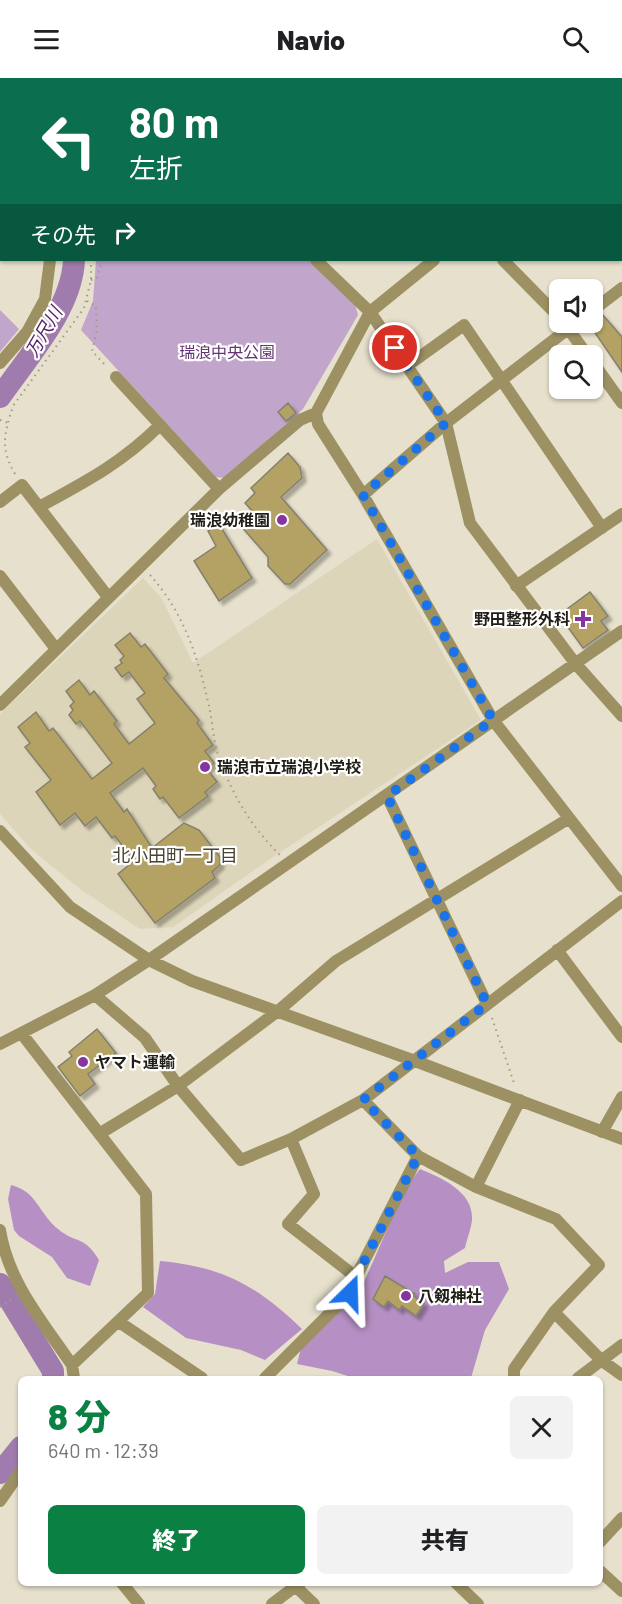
<!DOCTYPE html>
<html lang="ja">
<head>
<meta charset="utf-8">
<style>
  body { margin:0; font-family:Barlow,"Noto Sans JP",sans-serif; background:#f2f2f2; color:#202124; height:100vh; display:flex; flex-direction:column; font-size:22px; white-space:nowrap }
  * { box-sizing:border-box; margin:0 }
  p { font-size:20px; color:#757577 }
  .icon { flex:none; width:33px; height:33px; fill:none; stroke:currentColor; stroke-width:2; stroke-linecap:round; stroke-linejoin:round }
  .map { position:relative; flex:1; overflow:hidden }
  .side { position:absolute; left:18px; top:1298px; width:585px; height:210px; display:flex; flex-direction:column; background:#fff; border-radius:9px; box-shadow:0 2px 4px #0004 }
  .side>* { flex:none }
  .hud { position:absolute; left:0px; top:0px; width:622px; height:183px; box-shadow:0 2px 4px #0004; background:#0b6e4f; color:#fff; overflow:hidden }
  .buttons { position:absolute; left:549px; top:201px; display:grid; gap:12px }
  .buttons a { display:grid; place-items:center; width:54px; height:54px; border-radius:9px; background:#fff; box-shadow:0 2px 4px #0004; font-size:30px }
  .pin { position:absolute; display:grid; place-items:center; width:51px; height:51px; color:#fff; margin:-26px; border:3px solid #fff; border-radius:50%; box-shadow:0 2px 6px #0007 }
  .me { position:absolute; width:66px; margin:-33px; rotate:22deg; stroke-linejoin:round; filter:drop-shadow(0 0 4px #0008) }
  .turn { display:flex; align-items:center; gap:21px; height:126px; padding:0 30px; font-size:27px }
  .turn .icon { width:78px; height:78px; stroke-width:2.5 }
  .turn b { display:block; font-size:42px; line-height:51px }
  .then { display:flex; align-items:center; height:57px; padding:0 30px; background:#0003; gap:12px; font-size:22px }
  .round { display:grid; place-items:center; flex:none; width:63px; height:63px; border-radius:9px; background:#f2f2f2 }
  .head { display:flex; align-items:center; justify-content:space-between; height:102px; padding:0 30px }
  h1 { font-size:36px; font-weight:800; line-height:45px; color:#0b8043 }
  .primary-button { display:flex; gap:12px; margin-top:auto; padding:12px 30px }
  .primary-button a { flex:1; height:69px; border-radius:9px; background:#0b8043; color:#fff; font-size:24px; font-weight:800; line-height:69px; text-align:center }
  .primary-button a+a { background:#f2f2f2; color:#202124 }
  header { display:flex; justify-content:space-between; align-items:center; height:78px; padding:0 30px; background:#fff; font-size:27px; font-weight:800 }
  .map>svg:first-child { display:block }
  .built { fill:#ddd5b9 }
  .green { fill:#c1a5cb }
  .forest { fill:#b690c4 }
  .lines { fill:none; stroke-linecap:round; stroke-linejoin:round }
  .river { stroke:#a07bad; stroke-width:22 }
  .building { fill:#b3a263; stroke:#85806d; stroke-width:1.5; filter:url(#shadow) }
  .path { stroke:#9f9b8b; stroke-width:2; stroke-dasharray:1.5 4.5; stroke-linecap:butt }
  .minor { stroke:#9d9163; stroke-width:12 }
  .route { stroke:#1a73e8; stroke-width:10; stroke-dasharray:0 18 }
  .poi-dot { fill:#8733a1; stroke:#fff; stroke-width:2 }
  .labels { text-anchor:middle; stroke-width:4.5; stroke-linejoin:round; paint-order:stroke }
  .park-label { font-size:16px; fill:#643474; stroke:#fff }
  .poi-label { font-size:16px; font-weight:bold; fill:#201e16; stroke:#fff; text-anchor:start }
  .water-label { font-size:18px; font-style:italic; fill:#532463; stroke:#fff }
  .neighbourhood-label { font-size:18px; fill:#484332; stroke:#fff }
</style>
</head>
<body>
<header><svg class="icon" aria-label="menu" viewBox="0 0 24 24"><path d="M4 6h16M4 12h16M4 18h16"/></svg>Navio<svg class="icon" aria-label="search" viewBox="0 0 24 24"><circle cx="10" cy="10" r="6"/><path d="M15 15l6 6"/></svg></header>
<div class="map">
<svg width="622" height="1526" viewBox="0 0 622 1526">
  <defs>
    <filter id="shadow"><feDropShadow dx="4" dy="4" stdDeviation="1.5" flood-color="#0004"/></filter>
  </defs>
  <rect width="100%" height="100%" fill="#e6e0cc"/>
  <path class="built" d="M377,461L481,642L270,781L173,849L140,851L80,811L31,771L0,736V636L143,500L162,521L193,585Z"/>
  <path class="green" d="M96,182H309L355,226L358,237L303,331L224,400L216,399L81,252L93,223Z
    M0,232L19,251L0,274Z"/>
  <path class="forest" d="M420,1091C442,1100 474,1114 472,1142C471,1151 467,1161 465,1170L444,1183L445,1195L468,1184H499L509,1211L485,1252L471,1300H354L332,1293L297,1286L301,1270L360,1213L405,1111Z
    M11,1107C38,1114 38,1135 58,1151C77,1167 83,1156 99,1182L90,1208L67,1200L52,1179L19,1158L14,1152L8,1121Z
    M160,1183C223,1189 256,1207 302,1251L265,1282L241,1272L186,1260L143,1229L155,1216Z"/>
  <g class="lines">
    <path class="river" d="M134,2V0
      M0,319C27,280 72,231 74,182
      M0,1206L53,1293V1300
      M0,1395L21,1369"/>
  </g>
  <path class="building" d="M602,236L622,259V294L589,246Z
    M288,325L296,335L286,343L278,334Z
    M288,375L300,389L302,400L281,419L327,472L290,506H285L268,488V479L241,448L254,435L245,425L255,415L251,410Z
    M219,446L252,500L219,523L194,483L216,468L208,453Z
    M590,514L608,538L601,543L608,552L583,570L559,537Z
    M130,555L141,569L145,566L168,596L164,600L199,642L197,645L213,667L205,673L214,685L207,691L217,704L205,714L208,718L179,740L163,719L160,721L153,711L156,708L143,690L110,715L124,734L127,731L152,770L184,745L199,752L220,779V787L212,794L215,800L155,845L118,796L134,783L115,758L112,760L96,739L85,748L75,735L60,747L36,714L51,702L25,669L30,665L18,649L36,634L49,653L53,650L92,701L112,685L80,643L76,646L69,637L73,632L70,628L74,624L66,613L79,602L90,617L94,613L117,643L114,646L129,666L155,645L137,621L145,615L129,594L122,599L115,590L122,585L120,582L124,578L115,567Z
    M97,951L116,975L88,996L95,1006L80,1018L58,989L72,978L69,974Z
    M385,1198L415,1216L414,1218L424,1226L416,1238L402,1228L399,1232L388,1223L384,1229L373,1221Z"/>
  <g class="lines">
    <path class="path" d="M91,202L97,200L102,182
      M87,223L96,228L97,252L92,273L107,289
      M0,342L8,345
      M15,396C0,370 4,357 13,328L84,230L91,202V182
      M150,497C184,535 198,579 209,628C213,646 213,665 220,682C233,718 252,750 280,777
      M492,940L515,1008
      M0,1229L13,1220"/>
    <path class="minor" d="M1,0L2,2
      M141,0L142,2
      M522,0L523,2
      M121,2V0
      M199,2V0
      M357,2L360,0
      M621,38H622
      M621,127L622,128
      M0,141L2,140
      M316,182L370,234L446,345L470,445L575,585L622,638
      M503,182L560,240
      M592,233L622,210
      M564,245L588,278
      M592,283L622,325
      M0,285L27,254L45,221L50,182
      M407,288L464,247L602,450
      M116,299L219,411
      M316,335L318,346L363,417L493,642L622,808
      M363,417L446,345L577,244
      M0,424L22,407L108,519
      M39,429C85,404 122,385 160,347
      M0,498L56,571
      M516,508L622,436
      M0,627L219,411L300,342L316,335L370,234L434,182
      M387,718L487,926
      M0,753L70,829L149,882L192,903L415,983L622,1061
      M557,872L622,959
      M95,917L145,960L178,1008L241,1082L291,1061L363,1022L622,823
      M22,956L146,1116L148,1215L72,1287
      M0,966L95,917L149,882L622,553
      M363,1022L418,1078L476,1109L556,1141L599,1187L554,1234L601,1282L622,1297
      M602,1054L622,1019
      M99,1056L178,1008L278,933L336,883L568,741
      M291,1061L314,1116L288,1146L356,1199
      M476,1109L520,1022
      M0,1152C8,1204 43,1244 72,1287L74,1300
      M119,1244L202,1300
      M265,1300L350,1215L356,1199L418,1078
      M514,1300V1291L554,1234
      M578,1300L622,1267
      M0,1423L21,1393
      M600,1464L622,1440
      M600,1493L622,1513
      M121,1504L139,1526
      M291,1504L314,1526
      M455,1504L478,1526
      M272,1526L301,1504"/>
  </g>
  <g class="lines">
    <path class="route" d="M350,1215L356,1199L418,1078L363,1022L487,926L387,718L493,642L363,417L446,345L395,270"/>
  </g>
  <g class="poi-dot">
    <circle cx="282" cy="442" r="6"/>
    <path d="M580 532h6v6h6v6h-6v6h-6v-6h-6v-6h6z"/>
    <circle cx="205" cy="689" r="6"/>
    <circle cx="83" cy="984" r="6"/>
    <circle cx="406" cy="1218" r="6"/>
  </g>
  <g class="labels">
    <g class="park-label">
      <text x="227" y="280">瑞浪中央公園</text>
    </g>
    <g class="poi-label">
      <text x="270" y="448" text-anchor="end">瑞浪幼稚園</text>
      <text x="570" y="547" text-anchor="end">野田整形外科</text>
      <text x="217" y="695">瑞浪市立瑞浪小学校</text>
      <text x="95" y="990">ヤマト運輸</text>
      <text x="418" y="1224">八剱神社</text>
    </g>
    <g class="water-label">
      <text transform="translate(44 254) rotate(-60)" y="6">万尺川</text>
    </g>
    <g class="neighbourhood-label">
      <text x="175" y="784">北小田町一丁目</text>
    </g>
  </g>
</svg>
<div class="buttons">
<a><svg class="icon" aria-label="sound" viewBox="0 0 24 24"><path d="M4 9h4l5-4v14l-5-4H4zM17 9q2 3 0 6"/></svg></a>
<a><svg class="icon" aria-label="search" viewBox="0 0 24 24"><circle cx="10" cy="10" r="6"/><path d="M15 15l6 6"/></svg></a>
</div>
<div class="pin" style="left:395px;top:270px;background:#d93025"><svg class="icon" aria-label="arrive" viewBox="0 0 24 24"><path d="M6 21V4h12l-3 4 3 4H6"/></svg></div>
<svg class="me" style="left:350px;top:1215px" viewBox="-20 -20 40 40"><path d="M0-17L14 15 0 8-14 15z" fill="#1a73e8" stroke="#fff" stroke-width="4"/></svg>
<div class="hud">
<div class="turn"><svg class="icon" aria-label="left" viewBox="0 0 24 24"><path d="M17 20v-9H6M10 6l-5 5 5 5"/></svg><div><b>80 m</b>左折</div></div>
<div class="then">その先<svg class="icon" aria-label="right" viewBox="0 0 24 24"><path d="M7 20v-9h11M14 6l5 5-5 5"/></svg></div>
</div>
<section class="side">
<div class="head"><div><h1>8 分</h1><p>640 m · 12:39</p></div><a class="round"><svg class="icon" aria-label="close" viewBox="0 0 24 24"><path d="M6 6l12 12M18 6L6 18"/></svg></a></div>
<div class="primary-button"><a>終了</a><a>共有</a></div>
</section>
</div>
</body>
</html>
